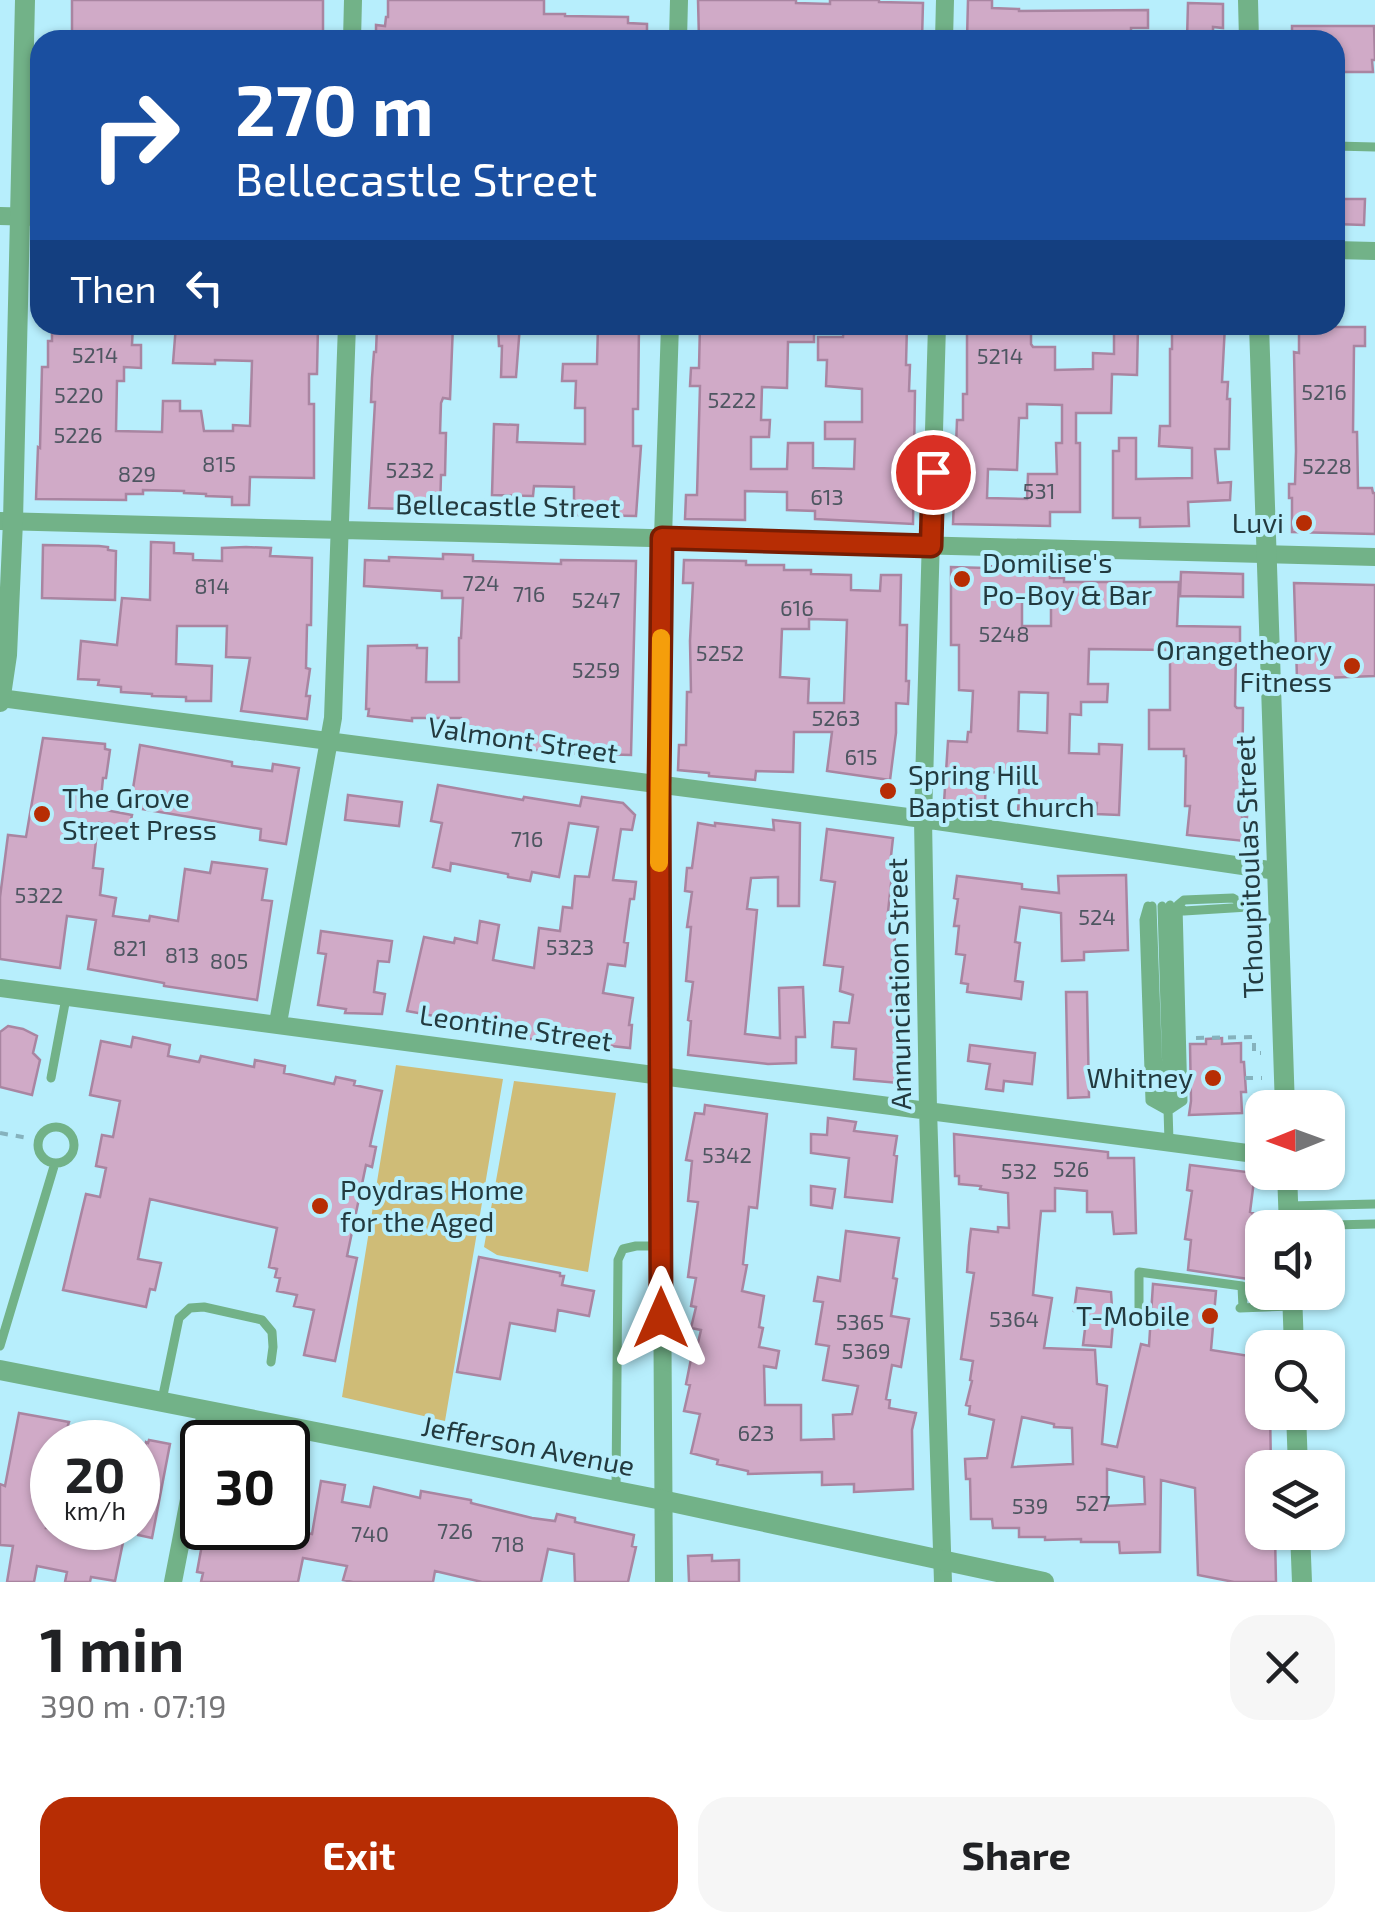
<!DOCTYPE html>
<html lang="en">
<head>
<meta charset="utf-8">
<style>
  body { margin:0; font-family:"Exo 2",sans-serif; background:#f6f6f6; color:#202124; height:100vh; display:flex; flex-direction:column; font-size:38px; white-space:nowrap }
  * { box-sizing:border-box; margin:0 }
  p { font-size:32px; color:#757577 }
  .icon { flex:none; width:55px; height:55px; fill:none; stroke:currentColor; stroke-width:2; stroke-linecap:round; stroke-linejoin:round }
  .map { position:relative; height:1582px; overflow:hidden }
  .panel { display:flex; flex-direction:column; background:#fff; flex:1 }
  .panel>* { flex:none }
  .hud { position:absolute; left:30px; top:30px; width:1315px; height:305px; border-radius:30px; box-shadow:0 2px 8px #0004; background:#1a4fa0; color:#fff; overflow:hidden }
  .needle { width:65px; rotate:269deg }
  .tools { position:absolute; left:1245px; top:1090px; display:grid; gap:20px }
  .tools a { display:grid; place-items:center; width:100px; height:100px; border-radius:20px; background:#fff; box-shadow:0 2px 8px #0004; font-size:50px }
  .speed { position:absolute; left:30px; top:1420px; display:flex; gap:20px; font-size:50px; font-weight:700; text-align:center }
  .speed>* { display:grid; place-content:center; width:130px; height:130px; border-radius:50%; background:#fff; box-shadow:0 2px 8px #0004; line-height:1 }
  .speed small { font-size:25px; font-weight:400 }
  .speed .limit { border:5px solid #111; border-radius:15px; background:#fff; color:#111 }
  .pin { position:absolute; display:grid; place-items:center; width:85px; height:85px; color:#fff; margin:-42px; border:5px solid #fff; border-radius:50%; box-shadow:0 2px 10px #0007 }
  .me { position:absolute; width:110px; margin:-55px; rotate:0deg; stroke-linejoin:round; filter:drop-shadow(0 0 8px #0008) }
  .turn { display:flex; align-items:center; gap:35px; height:210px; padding:0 40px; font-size:45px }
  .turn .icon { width:130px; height:130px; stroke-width:2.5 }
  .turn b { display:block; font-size:70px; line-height:85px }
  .then { display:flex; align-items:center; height:95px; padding:0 40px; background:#0003; gap:20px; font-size:38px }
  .round { display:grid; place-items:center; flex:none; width:105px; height:105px; border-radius:30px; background:#f6f6f6 }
  .headline { display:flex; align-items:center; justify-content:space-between; height:170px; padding:0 40px }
  h1 { font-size:60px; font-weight:700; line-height:75px }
  .cta { display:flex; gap:20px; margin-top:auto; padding:20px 40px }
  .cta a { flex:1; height:115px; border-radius:30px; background:#b72d04; color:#fff; font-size:40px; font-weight:700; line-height:115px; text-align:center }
  .cta a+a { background:#f6f6f6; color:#202124 }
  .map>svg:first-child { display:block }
  .green { fill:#cfbc77 }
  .building { fill:#d0aac7; stroke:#a985a1; stroke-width:2.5; fill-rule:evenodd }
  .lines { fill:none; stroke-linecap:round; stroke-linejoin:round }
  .path { stroke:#86b2bd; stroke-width:4; stroke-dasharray:8 8; stroke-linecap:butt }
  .service { stroke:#72b288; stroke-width:9 }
  .minor { stroke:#72b288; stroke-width:18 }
  .tertiary { stroke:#72b288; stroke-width:20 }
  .route-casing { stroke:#771d03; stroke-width:25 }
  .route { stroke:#b72d04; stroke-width:18 }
  .slow { stroke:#f59e0b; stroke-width:18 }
  .poi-dot { fill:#b72d04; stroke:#b7eefc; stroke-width:4 }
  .labels { text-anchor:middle; stroke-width:8; stroke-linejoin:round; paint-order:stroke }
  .number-label { font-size:22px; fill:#4e5661 }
  .street-label { font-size:28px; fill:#233a3f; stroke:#b7eefc }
  .poi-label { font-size:28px; fill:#233a3f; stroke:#b7eefc; text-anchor:end }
</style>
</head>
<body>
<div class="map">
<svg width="1375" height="1582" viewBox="0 0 1375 1582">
  <rect width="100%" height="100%" fill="#b7eefc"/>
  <path class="green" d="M396,1065L503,1079L445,1421L342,1397Z
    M514,1081L616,1093L588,1272L497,1255L484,1247Z"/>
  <path class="building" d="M72,0H323V40H72Z
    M388,0H544V14H565V16L628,17V23L647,24V40H376V25L385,26L386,17H388Z
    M698,0H796V3L830,4V0H879V2L923,3L922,40H699Z
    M968,0H992V8L1019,9V11L1148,10V28H1131V40H967Z
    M1188,3L1223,4V28L1213,27V40H1187Z
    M1292,26H1374L1375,60H1372L1373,72H1335V40H1292Z
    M1335,199H1365L1364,225L1335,224Z
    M52,325H133L132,345H141V368L124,367V381H117L116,431L162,432L163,401H180V411H201L204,431H233V425L250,426L252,361L215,360V364L173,363L176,325H318L317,374H309V404H314V478L250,477L249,505H232V497L206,496V494L184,493V491L143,490V494H126V500L36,499L38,447L40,448L42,367H48V341H52Z
    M453,325L450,399L443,398L441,403L440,433H446L445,475H441L440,510L369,508L375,402H371L372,378L374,352H376L377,326Z
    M498,325H520L516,377H501L502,346H499Z
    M598,325H639L638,409H633V446H641L636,516L574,515V487L534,486L533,496L492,495L494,424L518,425L517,442L585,444V408H575L576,381H562L563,364H597Z
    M700,325H814V342H788L787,388L762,387L761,420H770L769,437H751V469H787L788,443H813V468L854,469L855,439H825V422H862V389L826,386L827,360H818V337H843L844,325H907L906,365H910L909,391H915L913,524L815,519V511L787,510V492L745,491V520L685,519L686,495H697L700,386H690L691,368H699Z
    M967,325H1031V344L1033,347H1055V370L1093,369V353L1114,354V325H1138L1137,375L1112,374L1111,413H1076V443H1080V512H1050V526L953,524L957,420H963V394H967ZM1027,404L1062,405V443H1056L1057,474H1028L1027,499L987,498L988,469L1017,470L1019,418H1027Z
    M1172,325H1225L1222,382H1228L1227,399H1230L1229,449H1215L1218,483L1231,482L1230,500L1188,502L1189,526L1140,527V518H1113V451H1119V438H1136V479L1192,478V448L1159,446L1160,426H1170V349H1172Z
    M1321,327H1365V346H1354L1353,432H1357L1358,488H1372L1373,493H1375V534L1292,532V498H1289V484H1295L1296,451L1294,352L1299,353V331H1321Z
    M151,542L174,543V553L193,554V560L222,561V548L246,547L271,548L270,556L312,558L311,625H307L306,668L310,669L306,696H310L307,719L241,711L250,658L226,657L227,626H177L176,664L212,666L211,701H186V697L152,696V694L121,692V687L98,685L99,680L78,679L81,641L117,645L122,598L150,600Z
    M43,545L99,546L108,547V550L116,551L115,600L42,598Z
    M443,554L473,555V561L561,564V560L636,561L631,755L556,753L497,744V734H463L461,718H412V721L368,716L369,709H366L368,646L417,645V648H427L426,682H459V638H461L463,598H442V591L364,586L365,560L389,561V557L443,559Z
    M684,560L746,561V565H784V570H811V574L851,575V590L880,591L881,575H901L900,625H907L906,681H909L908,704L896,703V733L890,780L827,771L832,732H794L793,772L756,771L755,780L709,776V773L678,770L679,745H686L687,692H691L690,641L693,583H683ZM809,619L847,620L844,703H808L809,679L780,677L782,629H809Z
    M987,566L1050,569V578H1064V582H1179L1177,626L1240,627V651H1236L1235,706L1237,708H1243L1242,817H1247L1244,841L1187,835L1190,806H1185L1186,756H1184V749H1149V710H1170V650L1089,649L1088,684H1108L1107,702H1081V715L1070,714L1069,753L1099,754V744L1122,745L1119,815L1096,814L1097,803L1042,801L1041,815L1018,813L1020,773L986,772L985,805L944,803L948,741L967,742L968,732H971L973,691L959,690V645H951V567L987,568ZM1022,596H1051V626H1022ZM1019,692L1048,693L1047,733L1018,731Z
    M1181,572L1243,574V597L1180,596Z
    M1294,583L1375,585V676L1297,679Z
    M43,738L105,744V749L110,750L106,778H103L100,809L132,815L129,828L99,823L97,831L93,868L103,869L100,895L116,898L113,916L149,921L150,916L178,921L185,869L210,873L212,862L267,869L262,900L272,901L257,1000L164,986V983L88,969L96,920L67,916L60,968L0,959V897L8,835L26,837Z
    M140,745L232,762V766L272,771L273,764L299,768L286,844L260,840L261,829L130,807Z
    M438,785L523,800L524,797L580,806L582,797L623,803L635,815L632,830L621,829L613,880L636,882L634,899H630L624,942L628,943L625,966L608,964L603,993L633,998L629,1025H632L630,1048L549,1039L548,1042L525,1038L527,1029L457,1014L456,1020L407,1011L424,937L454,943L455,938L477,943L480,921L499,925L493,960L534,968L539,928L560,931L563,907L572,908L575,876L589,877L598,827L569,823L559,877L532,872L530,881L508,877V874L451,863L450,871L433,867L442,823L431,821Z
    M348,795L402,802L399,826L345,820Z
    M773,820L800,823L799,906H778V877L751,878L747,909L757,910L745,1034L780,1038L779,988L803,987L805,1037H796V1063L768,1064L688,1055L691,1021L688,1020L693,982L686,981L691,927H687L692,892L685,891L687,868H692L698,823L715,826V823L774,830Z
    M827,829L893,838L890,865L893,866L887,921L897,922L892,959H897L894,977L898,978L894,1004H898L895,1056L909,1057L910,1084L854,1079L856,1049L832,1047L834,1022L849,1023L853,995L840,991L843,967L824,965L835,882L821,880Z
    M1126,875L1128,950L1084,952V960L1062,961L1061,913L1020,907L1015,942L1020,943L1015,981L1023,982L1021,999L967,992L968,984L961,983L965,955L956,954L959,926H954L958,899L954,898L957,876L1022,884V889L1059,893L1058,876Z
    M321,931L392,941L389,962L378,961L374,992L385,994L382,1014L345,1013L346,1009L318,1005L326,954L318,953Z
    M1066,992H1087L1089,1097L1068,1098Z
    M8,1026L23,1029L37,1036L33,1053L40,1060L32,1095L0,1087V1032Z
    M133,1037L170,1045L168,1056L199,1062L201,1056L254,1067L255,1060L285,1066L284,1073L334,1084L336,1077L355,1081L354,1085L382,1091L370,1146L376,1147L372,1167L366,1165L347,1256L357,1258L335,1361L304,1355L314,1310L294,1306L297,1295L277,1291L280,1278L275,1277L277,1269L269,1267L277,1228L150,1199L138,1259L161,1263L155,1290L150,1289L146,1307L63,1290L86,1194L100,1197L106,1168L96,1166L102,1135L113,1137L120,1101L90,1095L101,1041L131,1047Z
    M1222,1038V1044L1241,1043V1062H1244L1246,1092H1241L1242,1113L1189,1115L1191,1101L1190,1044H1206V1039Z
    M970,1045L1035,1053L1032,1084L1004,1081L1003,1091L986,1089L990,1064L968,1061Z
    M705,1105L767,1114L757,1208L749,1207L743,1264L747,1265L742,1291L764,1296L759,1327L763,1328L759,1347L779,1351L776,1368L764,1366L765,1405H801V1440L834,1439L833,1415L852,1414L858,1386L823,1380L829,1346L816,1344L823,1302L814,1301L818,1277L840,1281L846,1231L899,1238L893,1278L897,1279L891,1316L909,1319L901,1367L892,1365L886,1399L890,1400L889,1408L916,1413L912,1430L913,1489L854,1492V1484L822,1485V1472L748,1474V1471L717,1464L718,1460L691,1453L700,1414L684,1411L690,1385L686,1384L691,1359L694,1360L701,1330L691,1328L696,1307L691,1306L696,1278L688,1277L698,1202L688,1201L692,1161L686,1160L695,1113L704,1114Z
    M828,1118L856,1122L854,1131L897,1136L894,1155L897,1156L892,1202L845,1197L849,1158L811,1153V1134L827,1135Z
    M954,1134L1108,1152V1158H1134L1136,1233L1114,1234L1112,1212H1087V1191L1055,1188V1211H1041L1033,1295L1052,1298L1044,1348L1095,1350L1097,1384L1107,1386L1102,1444L1117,1447L1141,1344L1149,1346L1153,1284L1216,1291L1211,1350L1262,1358V1412H1270L1271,1468H1262V1532H1272V1536H1275L1276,1582H1234L1198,1575L1195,1488L1161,1480L1160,1552L1120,1553L1119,1542H1081V1539L1045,1540V1537H1019V1528H993L992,1519H971L970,1479H966L965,1459L987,1458L994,1420L969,1414L970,1406L966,1405L972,1381L970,1380L973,1361L961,1359L974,1273L967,1272L969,1245L971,1229L998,1232V1227L1009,1228L1008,1193L980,1189L981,1186L959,1184V1176H955ZM1022,1417L1054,1424V1427L1072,1428L1073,1464L1012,1467ZM1107,1469L1144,1477L1145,1504L1107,1506Z
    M1190,1165L1255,1173L1250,1212L1253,1213L1251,1229L1257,1230L1254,1256L1258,1257L1255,1280L1188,1270L1191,1240L1185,1239L1192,1191L1187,1190Z
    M811,1186L835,1189L832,1208L811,1205Z
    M479,1257L560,1273V1276H564L562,1285L594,1291L589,1316L558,1310L555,1331L510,1323L500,1379L457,1372Z
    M1077,1288L1111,1292L1113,1323L1111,1347L1083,1345L1087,1313L1074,1311Z
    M19,1413L69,1422L68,1425L117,1436V1442H52V1495L46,1528H126L115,1581L91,1577L90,1582H65L67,1572L37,1566L34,1582H7L13,1546L0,1545V1484L5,1486Z
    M149,1440L170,1444L152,1538L138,1535V1480L146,1442L148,1443Z
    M321,1481L345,1485L342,1502L370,1507L374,1487L420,1498L421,1491L471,1500V1503L532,1518L555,1521L557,1514L575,1518V1522L634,1535L632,1546L636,1547L628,1582H575L574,1554L548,1549L541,1582H482L435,1571L433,1582H353L343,1580L347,1566L303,1558L298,1582H201L203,1573L197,1572L205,1528H284L312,1534Z
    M712,1555V1561L739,1560V1582H689L688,1556Z"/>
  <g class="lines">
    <path class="path" d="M1196,1038L1254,1037V1053H1261
      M1245,1078H1262
      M0,1133L28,1138"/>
    <path class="service" d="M1335,146L1375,147
      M1178,905L1184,900L1233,898L1248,907
      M1178,905L1184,911L1248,907
      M1148,906L1144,920L1150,1101L1168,1111
      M1152,906L1159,1101L1163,1105
      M1162,906L1169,1142
      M51,1078L66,998
      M1170,1108L1176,1101L1170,905
      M1168,1111L1183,1101L1178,905
      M38 1145a18 18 0 1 1 36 0a18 18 0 1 1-36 0Z
      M1289,1206L1375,1204
      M1289,1226L1375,1224
      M1139,1307V1272L1242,1286L1243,1308
      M1240,1308L1292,1306
      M0,1346L55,1163
      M162,1400L179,1318L190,1308L204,1307L262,1320L272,1332L273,1347L271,1362
      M616,1489L618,1260L623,1249L636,1246H660"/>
    <path class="minor" d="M352,40L353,0
      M678,40L679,0
      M944,40L945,0
      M0,216L40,217
      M1335,250L1375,251
      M937,325L923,819L928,1109L943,1582
      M0,521L1375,557
      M0,698L923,819L1276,871
      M0,988C221,1016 441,1048 661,1076C862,1102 1062,1128 1262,1155
      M278,1023L333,718L347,325
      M173,1582L206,1412
      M664,1582L659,786L663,537L670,325"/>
    <path class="tertiary" d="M1248,0L1249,40
      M1259,325L1285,1108
      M0,702L7,655L13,521L25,0
      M1287,1172L1289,1228
      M1292,1292L1294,1348
      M0,1370L662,1500L1044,1582
      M1296,1412L1298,1468
      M1300,1532L1302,1582"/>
  </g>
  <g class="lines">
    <g class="route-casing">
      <path id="route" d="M661,1318L659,786L662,538L931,546L933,472"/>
    </g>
    <use href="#route" class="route"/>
    <path class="slow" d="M659,863L661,638"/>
  </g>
  <g class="poi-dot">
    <circle cx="1304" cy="523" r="10"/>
    <circle cx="962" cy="579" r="10"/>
    <circle cx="1352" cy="666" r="10"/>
    <circle cx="888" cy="791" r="10"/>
    <circle cx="42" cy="814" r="10"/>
    <circle cx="1213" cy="1078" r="10"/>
    <circle cx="320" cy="1206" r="10"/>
    <circle cx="1210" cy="1316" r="10"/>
  </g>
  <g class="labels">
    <g class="number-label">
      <text x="95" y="363">5214</text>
      <text x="1000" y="364">5214</text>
      <text x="1324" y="400">5216</text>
      <text x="79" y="403">5220</text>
      <text x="732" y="408">5222</text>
      <text x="78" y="443">5226</text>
      <text x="219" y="472">815</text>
      <text x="1327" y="474">5228</text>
      <text x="410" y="478">5232</text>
      <text x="137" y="482">829</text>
      <text x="1039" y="499">531</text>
      <text x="827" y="505">613</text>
      <text x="481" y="591">724</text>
      <text x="212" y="594">814</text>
      <text x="529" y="602">716</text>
      <text x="596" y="608">5247</text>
      <text x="797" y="616">616</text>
      <text x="1004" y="642">5248</text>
      <text x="720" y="661">5252</text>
      <text x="596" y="678">5259</text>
      <text x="836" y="726">5263</text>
      <text x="861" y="765">615</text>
      <text x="527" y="847">716</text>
      <text x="39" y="903">5322</text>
      <text x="1097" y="925">524</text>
      <text x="570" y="955">5323</text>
      <text x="130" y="956">821</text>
      <text x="182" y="963">813</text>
      <text x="229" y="969">805</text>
      <text x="727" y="1163">5342</text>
      <text x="1071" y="1177">526</text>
      <text x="1019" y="1179">532</text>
      <text x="1014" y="1327">5364</text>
      <text x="860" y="1330">5365</text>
      <text x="866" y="1359">5369</text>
      <text x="756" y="1441">623</text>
      <text x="1093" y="1511">527</text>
      <text x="1030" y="1514">539</text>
      <text x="455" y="1539">726</text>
      <text x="370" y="1542">740</text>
      <text x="508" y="1552">718</text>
    </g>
    <g class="street-label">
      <text transform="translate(508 506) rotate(1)" y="10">Bellecastle Street</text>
      <text transform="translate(523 740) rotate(8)" y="10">Valmont Street</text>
      <text transform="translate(1249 867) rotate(-92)" y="10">Tchoupitoulas Street</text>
      <text transform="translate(899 984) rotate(-91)" y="10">Annunciation Street</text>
      <text transform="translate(516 1028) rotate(8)" y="10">Leontine Street</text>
      <text transform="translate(528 1446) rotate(11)" y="10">Jefferson Avenue</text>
    </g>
    <g class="poi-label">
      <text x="1284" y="533">Luvi</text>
      <text x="982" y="573" text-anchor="start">Domilise's<tspan x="982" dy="32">Po-Boy &amp; Bar</tspan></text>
      <text x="1332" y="660">Orangetheory<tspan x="1332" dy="32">Fitness</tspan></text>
      <text x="908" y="785" text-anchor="start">Spring Hill<tspan x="908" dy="32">Baptist Church</tspan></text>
      <text x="62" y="808" text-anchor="start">The Grove<tspan x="62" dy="32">Street Press</tspan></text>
      <text x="1193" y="1088">Whitney</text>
      <text x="340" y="1200" text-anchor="start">Poydras Home<tspan x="340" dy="32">for the Aged</tspan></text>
      <text x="1190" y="1326">T-Mobile</text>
    </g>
  </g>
</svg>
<div class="tools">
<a><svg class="needle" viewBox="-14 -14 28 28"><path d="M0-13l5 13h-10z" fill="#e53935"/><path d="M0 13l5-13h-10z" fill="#757577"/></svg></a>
<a><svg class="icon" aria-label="sound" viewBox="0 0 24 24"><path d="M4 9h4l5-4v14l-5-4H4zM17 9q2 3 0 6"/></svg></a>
<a><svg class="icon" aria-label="search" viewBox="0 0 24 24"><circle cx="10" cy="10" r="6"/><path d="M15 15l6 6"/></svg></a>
<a><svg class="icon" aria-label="layers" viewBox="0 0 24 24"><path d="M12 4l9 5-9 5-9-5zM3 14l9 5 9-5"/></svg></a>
</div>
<div class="speed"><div>20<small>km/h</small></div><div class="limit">30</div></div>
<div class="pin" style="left:933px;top:472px;background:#d93025"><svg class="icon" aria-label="arrive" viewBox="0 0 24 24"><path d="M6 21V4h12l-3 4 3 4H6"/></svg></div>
<svg class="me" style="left:661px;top:1318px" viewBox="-20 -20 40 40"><path d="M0-17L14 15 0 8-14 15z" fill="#b72d04" stroke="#fff" stroke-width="4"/></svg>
<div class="hud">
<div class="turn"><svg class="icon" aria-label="right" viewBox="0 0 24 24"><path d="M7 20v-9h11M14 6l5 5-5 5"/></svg><div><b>270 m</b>Bellecastle Street</div></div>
<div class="then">Then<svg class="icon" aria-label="left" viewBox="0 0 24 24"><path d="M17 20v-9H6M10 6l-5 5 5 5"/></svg></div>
</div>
</div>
<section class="panel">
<div class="headline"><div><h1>1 min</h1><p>390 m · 07:19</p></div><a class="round"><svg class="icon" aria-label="close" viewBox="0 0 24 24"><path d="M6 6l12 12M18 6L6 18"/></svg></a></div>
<div class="cta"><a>Exit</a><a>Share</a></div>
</section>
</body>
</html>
